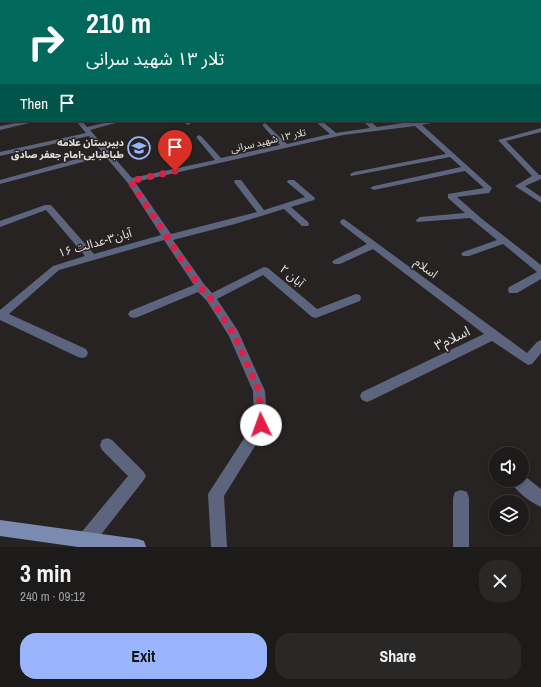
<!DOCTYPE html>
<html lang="en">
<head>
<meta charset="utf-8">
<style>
  body { margin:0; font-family:"Archivo Narrow","Noto Sans Arabic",sans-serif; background:#2a2727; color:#f1f3f6; height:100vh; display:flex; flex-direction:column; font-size:15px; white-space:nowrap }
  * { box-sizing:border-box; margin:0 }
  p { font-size:13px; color:#a0a1a2 }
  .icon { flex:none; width:22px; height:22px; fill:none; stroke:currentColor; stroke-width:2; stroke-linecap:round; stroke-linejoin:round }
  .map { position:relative; height:547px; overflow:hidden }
  .panel { display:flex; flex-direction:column; background:#1d1a1a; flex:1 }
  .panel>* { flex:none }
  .banner { position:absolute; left:0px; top:0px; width:541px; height:122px; box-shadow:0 2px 6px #0003,0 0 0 1px #3b3839; background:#00695c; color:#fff; overflow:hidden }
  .tools { position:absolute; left:489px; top:447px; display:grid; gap:8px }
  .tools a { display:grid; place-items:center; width:40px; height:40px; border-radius:50%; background:#1d1a1a; box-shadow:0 2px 6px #0003,0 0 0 1px #3b3839; font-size:20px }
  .pin { position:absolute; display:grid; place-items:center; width:34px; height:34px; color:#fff; margin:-41px -17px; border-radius:50% 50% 50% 0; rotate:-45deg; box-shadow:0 0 4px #0007 }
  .pin .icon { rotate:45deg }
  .me { position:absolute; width:44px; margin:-22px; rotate:357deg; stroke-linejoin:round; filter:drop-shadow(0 0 3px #0008) }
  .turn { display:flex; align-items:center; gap:14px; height:84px; padding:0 20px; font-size:18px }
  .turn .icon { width:52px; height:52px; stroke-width:2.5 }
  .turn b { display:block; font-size:28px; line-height:34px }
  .then { display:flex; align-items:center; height:38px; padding:0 20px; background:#0003; gap:8px; font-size:15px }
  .round { display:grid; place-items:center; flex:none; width:42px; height:42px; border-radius:16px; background:#2a2727 }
  .head { display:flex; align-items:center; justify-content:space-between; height:68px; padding:0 20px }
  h1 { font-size:24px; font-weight:700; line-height:30px }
  .primary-button { display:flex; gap:8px; margin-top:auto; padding:8px 20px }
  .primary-button a { flex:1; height:46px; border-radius:16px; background:#9ab5fd; color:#111; font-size:16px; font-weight:700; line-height:46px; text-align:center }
  .primary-button a+a { background:#2a2727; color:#f1f3f6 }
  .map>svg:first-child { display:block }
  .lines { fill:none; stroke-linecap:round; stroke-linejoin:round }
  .minor { fill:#5c657d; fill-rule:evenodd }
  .secondary { fill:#7b8ab0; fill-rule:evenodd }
  .route { stroke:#e11d48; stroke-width:7; stroke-dasharray:0 12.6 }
  .labels { text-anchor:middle; stroke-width:3; stroke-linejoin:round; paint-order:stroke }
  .far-street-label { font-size:10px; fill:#e4e2e1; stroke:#272322 }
  .far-poi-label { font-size:10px; font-weight:bold; fill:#e4e2e1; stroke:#272322; text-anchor:end }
  .street-label { font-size:12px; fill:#e4e2e1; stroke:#272322 }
  .near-street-label { font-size:14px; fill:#e4e2e1; stroke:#272322 }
</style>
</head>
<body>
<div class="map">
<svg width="541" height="547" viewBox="0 0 541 547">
  <rect width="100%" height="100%" fill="#272322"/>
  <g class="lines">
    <path class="minor" d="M0,60H1V62H0Z
      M540,77L541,78V82L540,81Z
      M0,97H1V101H0Z
      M540,113H541V117H540Z
      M26,121H38L0,130V126Z
      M76,121H82L87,127L112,121H123L90,130L132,178L215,160L196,137L199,135L201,136L221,158L280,145L263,126V124L265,123L287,144L330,134L315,121H322L336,133L370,128L363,121H370L377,127L416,121H439L422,125L492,188L489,193L457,197L482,219L541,265V279L517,293H509L508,290L509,287L537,272L503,244L469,256H463L461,254L463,252L497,240L470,218L417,222L416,220L420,217L465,213L448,198V194L484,188L465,171L374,190L370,188L374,186L461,167L450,157L351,176L350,174L354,172L446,154L415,126L343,135L135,182L171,234L257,212L234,182L235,180H241L264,210L305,197L287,182L288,180H294L315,198L314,200L291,207L308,222L309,224L308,226H302L284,209L235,224L173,240L204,284L212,293L264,267L268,268L317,309L356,294L360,295L361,298L360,301L316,318L312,317L263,275L217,299L238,331L265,391L268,425L224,496L227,547H211L208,494L254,423L253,391L229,336L207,301L198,292L138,317L134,318L130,317L128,314L130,311L194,285L164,240L59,270L9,314L86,349L88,353L86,357L82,358L78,357L0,320V310L53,266L85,256L46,210L0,227V221L45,205H51L94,254L161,235L127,182L105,156L0,184V180L102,152L89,136L0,156V152L86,133Z
      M183,121H190L191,123L188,125Z
      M541,128V132L506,141L539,175H541V179L525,186L541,197V203L515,186L532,176L498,140Z
      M344,219L527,353L537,342L541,340V353L532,364L528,365L492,341L372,400L367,402L362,400L360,396L362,392L484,334L373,249L340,264H334L332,262L334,260L367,244L341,224L340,222L341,220Z
      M107,438L112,440L143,471L146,476L143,481L92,546H80L78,540L80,534L128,476L102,450L100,445L102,440Z
      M522,474L541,489V507C530,502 515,491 510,480H522Z
      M461,490L467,492L469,498V547H453V498L455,492Z"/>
    <path class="secondary" d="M0,520L138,539L144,541L146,547H78L0,536Z"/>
  </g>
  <linearGradient id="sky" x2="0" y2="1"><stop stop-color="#151313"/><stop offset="0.43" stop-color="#41454f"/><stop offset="1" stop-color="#41454f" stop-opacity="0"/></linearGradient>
  <rect width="541" height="133" fill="url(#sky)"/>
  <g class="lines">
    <path class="route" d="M175,171L130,181L200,287L210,298L234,334L259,391L261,425"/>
  </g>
  <defs>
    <g id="school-ring" transform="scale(1.15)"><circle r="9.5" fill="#272322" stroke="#9ab5fd" stroke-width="1.5"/><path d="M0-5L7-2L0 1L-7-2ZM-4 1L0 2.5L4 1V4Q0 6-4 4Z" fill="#9ab5fd"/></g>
  </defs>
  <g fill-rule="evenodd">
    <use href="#school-ring" x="139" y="148"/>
  </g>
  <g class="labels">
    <g class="far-street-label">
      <text transform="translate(268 140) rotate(-13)" y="4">تلار ۱۳ شهید سرانی</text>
    </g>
    <g class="far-poi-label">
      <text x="124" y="146">دبیرستان علامه<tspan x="124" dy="12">طباطبایی-امام جعفر صادق</tspan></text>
    </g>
    <g class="street-label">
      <text transform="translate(95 243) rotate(-16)" y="4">آبان۳-عدالت ۱۶</text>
      <text transform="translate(426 268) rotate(37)" y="4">اسلام</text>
      <text transform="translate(292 276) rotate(40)" y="4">آبان ۲</text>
    </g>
    <g class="near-street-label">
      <text transform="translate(452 338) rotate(-26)" y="5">اسلام۳</text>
    </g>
  </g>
</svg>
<div class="tools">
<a><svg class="icon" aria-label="sound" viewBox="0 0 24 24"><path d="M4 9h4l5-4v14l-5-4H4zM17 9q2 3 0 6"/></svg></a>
<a><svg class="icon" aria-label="layers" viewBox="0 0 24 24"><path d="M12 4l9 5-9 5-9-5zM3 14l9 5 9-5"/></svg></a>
</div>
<div class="pin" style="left:175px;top:171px;background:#d93025"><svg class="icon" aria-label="arrive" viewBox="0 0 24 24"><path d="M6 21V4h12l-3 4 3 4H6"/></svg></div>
<svg class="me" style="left:261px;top:425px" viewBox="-20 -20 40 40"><circle r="19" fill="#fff"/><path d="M0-13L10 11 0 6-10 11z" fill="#e11d48"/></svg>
<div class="banner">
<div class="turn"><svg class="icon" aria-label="right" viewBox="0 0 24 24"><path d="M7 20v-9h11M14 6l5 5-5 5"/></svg><div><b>210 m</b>تلار ۱۳ شهید سرانی</div></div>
<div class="then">Then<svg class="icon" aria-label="arrive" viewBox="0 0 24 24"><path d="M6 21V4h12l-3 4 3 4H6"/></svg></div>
</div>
</div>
<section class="panel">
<div class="head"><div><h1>3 min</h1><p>240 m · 09:12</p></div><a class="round"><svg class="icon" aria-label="close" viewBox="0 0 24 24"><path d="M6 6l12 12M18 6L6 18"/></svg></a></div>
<div class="primary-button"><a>Exit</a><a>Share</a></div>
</section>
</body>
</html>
